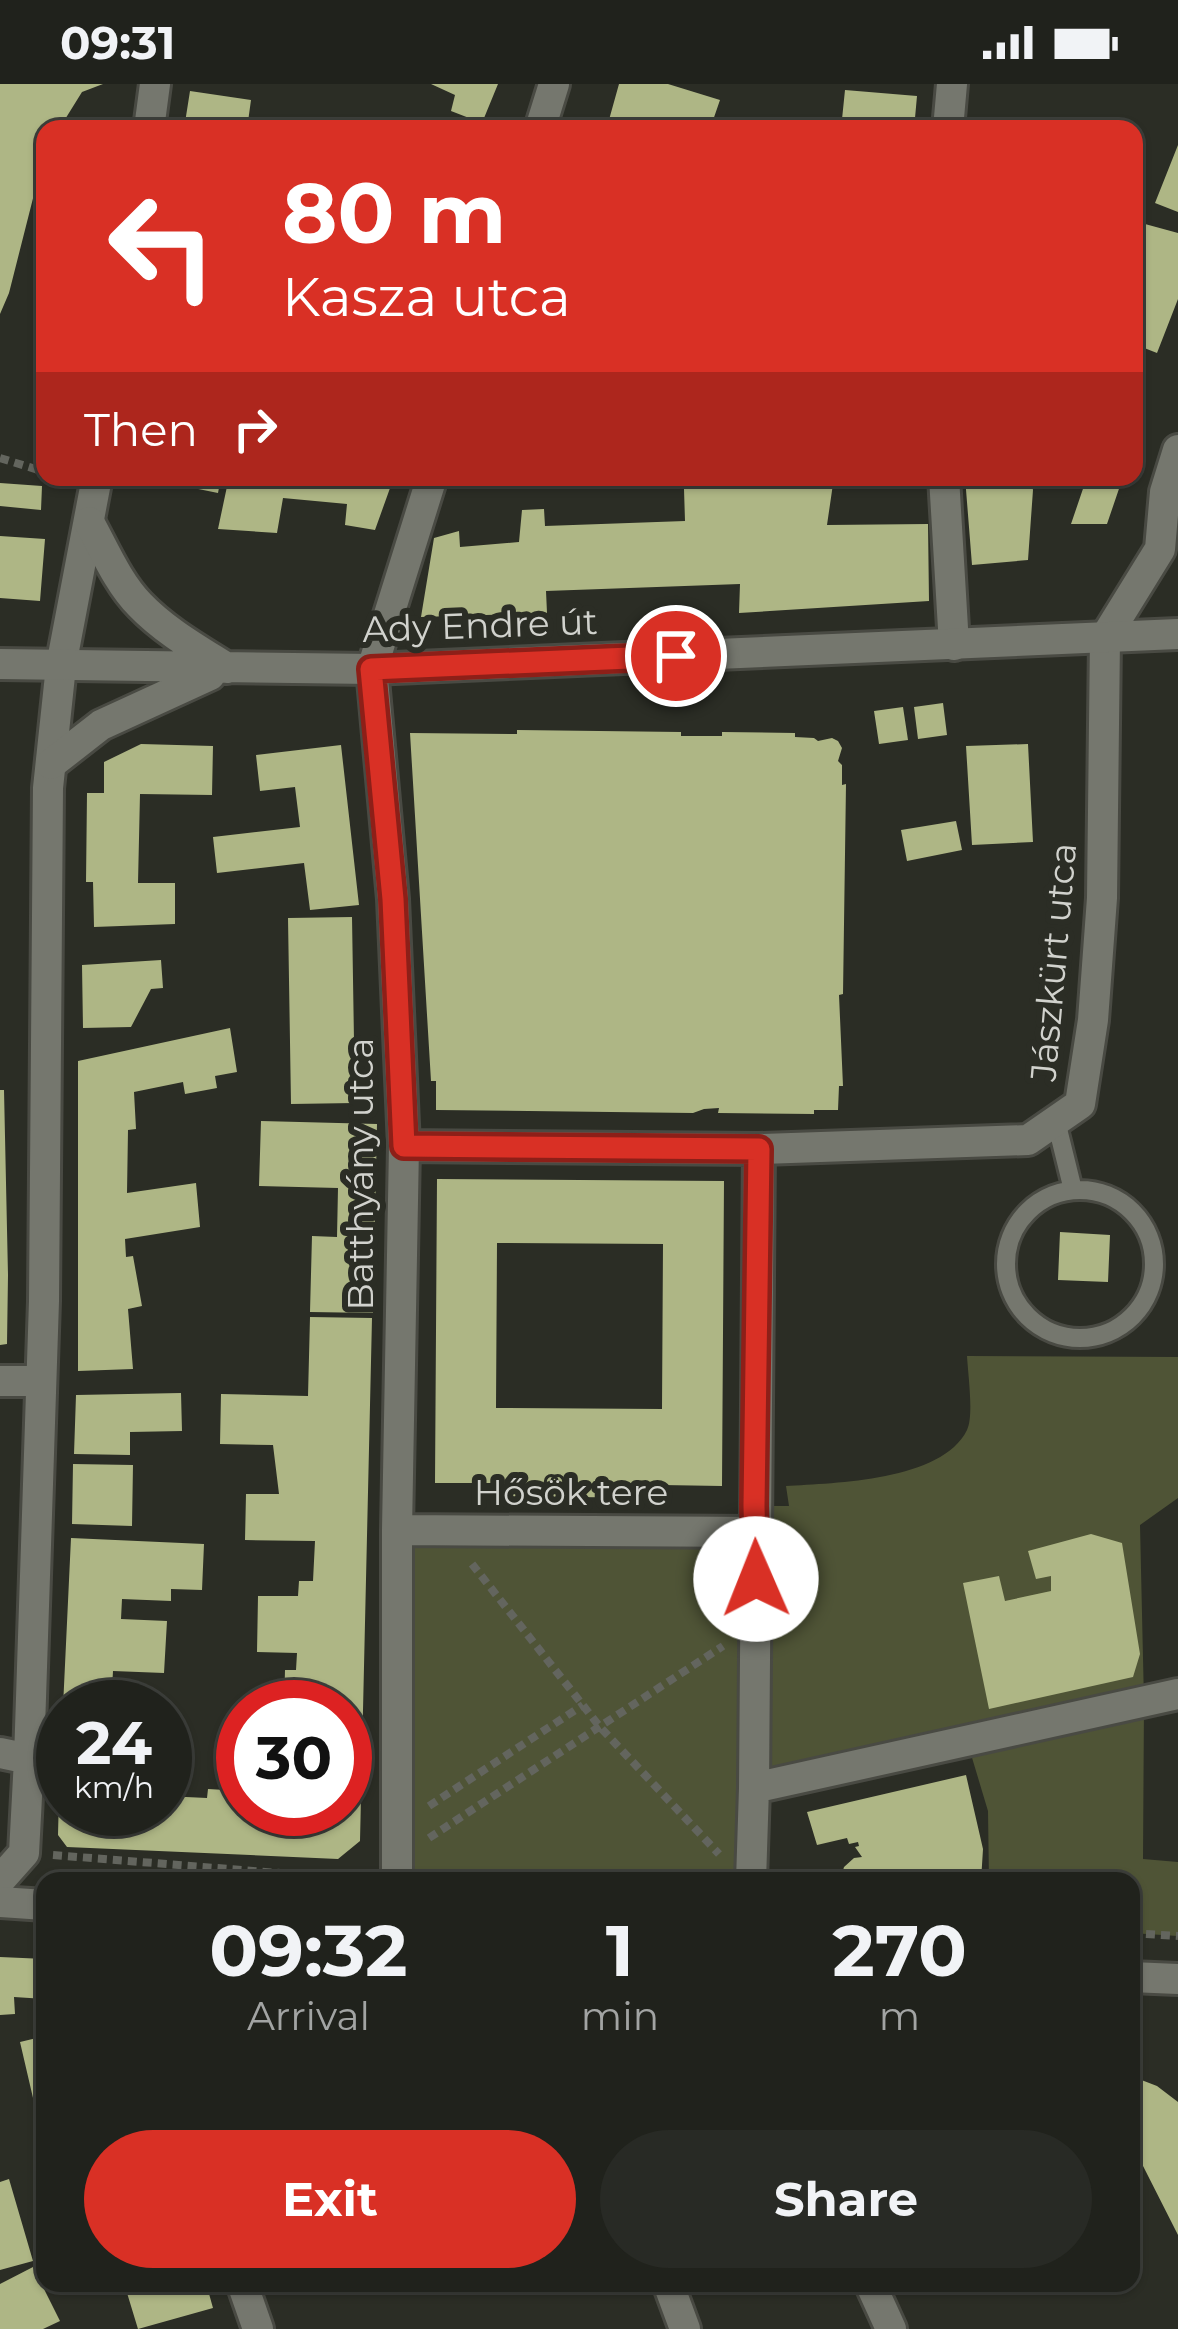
<!DOCTYPE html>
<html lang="en">
<head>
<meta charset="utf-8">
<style>
  body { margin:0; font-family:Montserrat,sans-serif; background:#282a25; color:#f1f3f6; height:100vh; display:flex; flex-direction:column; font-size:45px; white-space:nowrap }
  * { box-sizing:border-box; margin:0 }
  p { font-size:39px; color:#a2a4a3 }
  .icon { flex:none; width:66px; height:66px; fill:none; stroke:currentColor; stroke-width:2; stroke-linecap:round; stroke-linejoin:round }
  .map { position:relative; flex:1; overflow:hidden }
  .panel { position:absolute; left:36px; top:1788px; width:1104px; height:420px; display:flex; flex-direction:column; background:#20221c; border-radius:24px; box-shadow:0 3px 9px #0004,0 0 0 3px #3d3f3b }
  .panel>* { flex:none }
  .banner { position:absolute; left:36px; top:36px; width:1107px; height:366px; border-radius:24px; box-shadow:0 3px 9px #0004,0 0 0 3px #3d3f3b; background:#d93025; color:#fff; overflow:hidden }
  .speed { position:absolute; left:36px; top:1596px; display:flex; gap:24px; font-size:60px; font-weight:700; text-align:center }
  .speed>* { display:grid; place-content:center; width:156px; height:156px; border-radius:50%; background:#20221c; box-shadow:0 3px 9px #0004,0 0 0 3px #3d3f3b; line-height:1 }
  .speed small { font-size:30px; font-weight:400 }
  .speed .limit { border:18px solid #d22; background:#fff; color:#111 }
  .pin { position:absolute; display:grid; place-items:center; width:102px; height:102px; color:#fff; margin:-51px; border:6px solid #fff; border-radius:50%; box-shadow:0 3px 12px #0007 }
  .me { position:absolute; width:132px; margin:-66px; rotate:359deg; stroke-linejoin:round; filter:drop-shadow(0 0 9px #0008) }
  .turn { display:flex; align-items:center; gap:42px; height:252px; padding:0 48px; font-size:54px }
  .turn .icon { width:156px; height:156px; stroke-width:2.5 }
  .turn b { display:block; font-size:84px; line-height:102px }
  .then { display:flex; align-items:center; height:114px; padding:0 48px; background:#0003; gap:24px; font-size:45px }
  .eta { display:flex; justify-content:space-evenly; align-items:center; height:204px; text-align:center }
  .eta b { font-size:72px; font-weight:700; line-height:84px }
  .cta { display:flex; gap:24px; margin-top:auto; padding:24px 48px }
  .cta a { flex:1; height:138px; border-radius:72px; background:#d93025; color:#fff; font-size:48px; font-weight:700; line-height:138px; text-align:center }
  .cta a+a { background:#282a25; color:#f1f3f6 }
  .status { display:flex; justify-content:space-between; align-items:center; height:84px; padding:0 60px; background:#20221c; direction:ltr }
  .status svg { height:33px; fill:currentColor }
  .map>svg:first-child { display:block }
  .green { fill:#4f5436 }
  .building { fill:#aeb685; fill-rule:evenodd }
  .lines { fill:none; stroke-linecap:round; stroke-linejoin:round }
  .service-casing { stroke:#494a43; stroke-width:24 }
  .minor-casing { stroke:#494a43; stroke-width:36 }
  .tertiary-casing { stroke:#494a43; stroke-width:36 }
  .path { stroke:#63655e; stroke-width:8; stroke-dasharray:9 6; stroke-linecap:butt }
  .service { stroke:#75776e; stroke-width:18 }
  .minor { stroke:#75776e; stroke-width:30 }
  .tertiary { stroke:#75776e; stroke-width:30 }
  .route-casing { stroke:#8d1f18; stroke-width:30 }
  .route { stroke:#d93025; stroke-width:21 }
  .labels { text-anchor:middle; stroke-width:12; stroke-linejoin:round; paint-order:stroke }
  .street-label { font-size:36px; fill:#d1d2cd; stroke:#2b2d25 }
</style>
</head>
<body>
<div class="status"><b>09:31</b><svg viewBox="0 0 49 12"><path d="M0 12V9h3v3zM5 12V6h3v6zM10 12V3h3v9zM15 12V0h3v12zM26 1h20v11H26zM47 4h2v5h-2z"/></svg></div>
<div class="map">
<svg width="1178" height="2245" viewBox="0 0 1178 2245">
  <rect width="100%" height="100%" fill="#2b2d25"/>
  <path class="green" d="M967,1272L1178,1273V1414L1140,1441L1144,1618L1143,1775L1178,1778V1852L1131,1849V1797H989L988,1727L967,1657L754,1704L750,1797H397V1446L752,1448L754,1422H789L786,1402C835,1399 942,1397 967,1346C974,1332 968,1290 967,1272Z"/>
  <path class="building" d="M0,0H103L82,8L59,45H45V67L9,209L0,230Z
    M431,0H498L482,39L451,27L455,11Z
    M619,0H668L720,16L710,45H612L607,43Z
    M845,6L917,12L914,45H841Z
    M190,7L251,16L247,45H184Z
    M382,33L446,42V45H381Z
    M1178,61V128L1155,119Z
    M1134,137L1178,149V215L1157,269L1134,260Z
    M1134,324L1146,328L1135,360H1134Z
    M150,393H221L218,409L149,395Z
    M229,393H394L375,446L345,441L347,420L283,414L277,449L218,445Z
    M745,393H834L827,441L928,440L929,517L739,529L740,500L546,507L547,529L421,533L434,454L459,447L460,463L519,458L522,426L544,425L545,442L685,437L684,405L742,404Z
    M965,393H1030L1033,406L1028,476L972,481Z
    M1087,393H1123L1107,440H1071Z
    M0,399L42,402L41,426L0,422Z
    M0,452L45,455L40,517L0,514Z
    M943,619L947,651L918,655L914,623Z
    M903,623L908,656L879,660L874,627Z
    M517,646L681,648V652H722V648L795,649V653L814,654L818,657L832,654L838,657L842,664L838,677L842,681V701L846,700L843,910L839,911L843,1002H839L838,1026H814V1030L718,1029L719,1024L704,1025L693,1029L436,1026V997H431L410,649L517,650Z
    M141,660L213,662L212,711L140,710L138,799H175V840L94,843L93,798H86L87,709H104V678Z
    M1028,660L1033,758L972,761L966,662Z
    M341,661L359,821L310,826L304,779L217,789L213,753L300,743L295,703L260,707L256,671Z
    M956,737L962,766L907,777L901,746Z
    M352,833L355,1019L291,1020L288,834Z
    M161,876L163,904L151,905L131,943L83,944L82,881Z
    M230,944L237,988L215,992L217,1004L185,1010L183,998L134,1008L136,1045L128,1046L127,1109L196,1099L200,1143L125,1155L126,1173L133,1172L142,1222L128,1225L133,1285L78,1287V977Z
    M0,1006H4L8,1191L7,1260L0,1261Z
    M261,1037L377,1040L373,1229L310,1228L312,1152L337,1153L338,1104L259,1102Z
    M437,1095L724,1097L722,1402L662,1401V1414L494,1412V1399H435ZM497,1159L663,1160L662,1325L496,1324Z
    M1060,1148L1110,1151L1108,1198L1058,1196Z
    M310,1233L372,1234L360,1757L338,1775L67,1763L58,1751L59,1710H63V1725H165V1712L207,1714L208,1705L243,1707V1725H345V1623H284L285,1586H296L297,1569L257,1568L258,1512H298L299,1497H313L315,1457L245,1456L246,1410H279L273,1361L220,1360L221,1310L308,1312Z
    M181,1309L182,1347L130,1348V1371L74,1370L76,1311Z
    M73,1380L133,1381L132,1442L72,1440Z
    M1091,1450L1122,1459L1140,1570L1133,1593L989,1625L963,1499L999,1492L1005,1517L1051,1507V1492L1036,1495L1028,1467Z
    M71,1454L204,1460L202,1506L171,1505V1517L122,1515L121,1535L167,1537L164,1589L113,1587L111,1623H63Z
    M966,1691L983,1765L981,1797H840L844,1783L854,1774L862,1773L855,1763L859,1762L858,1758L849,1760L847,1754L817,1761L807,1728Z
    M0,1873L45,1875V1915L14,1913L15,1930L0,1931Z
    M45,1952V2057H43L20,1958Z
    M1131,1992L1157,2002L1178,2018V2151L1141,2078L1131,2083Z
    M9,2095L33,2177L0,2186V2098Z
    M33,2183L60,2237L43,2245H0V2200Z
    M124,2199H206L213,2224L138,2245Z"/>
  <g class="lines">
    <g class="service-casing">
      <path id="service" d="M1056,1037L1073,1106
        M1006 1180a74 74 0 1 1 148 0a74 74 0 1 1-148 0Z"/>
    </g>
    <g class="minor-casing">
      <path id="minor" d="M149,45L155,0
        M540,45L554,0
        M948,45L952,0
        M944,393L954,561
        M404,1062L759,1065L1028,1056L1080,1020L1093,936L1102,814L1105,554L1160,465L1165,408L1178,366
        M0,1297H41
        M397,1446L757,1448
        M0,1669L29,1675
        M754,1704L1178,1610
        M0,1796L24,1769L29,1675L44,1217L48,704L61,582L97,393
        M397,1797V1446L404,1062L393,815L372,585L432,393
        M751,1797L754,1704L759,1065
        M242,2199L258,2245
        M668,2199L685,2245
        M870,2199L891,2245"/>
    </g>
    <g class="tertiary-casing">
      <path id="tertiary" d="M89,438C104,465 118,499 140,521C165,547 197,565 227,584
        M0,580L372,585L1178,550
        M51,680L101,641L210,591
        M0,1818L45,1821
        M1131,1893L1178,1895"/>
    </g>
    <path class="path" d="M0,374L45,388
      M472,1480L600,1643L719,1770
      M429,1722L583,1621
      M429,1754L723,1562
      M53,1771L367,1796
      M1131,1849L1178,1852"/>
    <use href="#service" class="service"/>
    <use href="#minor" class="minor"/>
    <use href="#tertiary" class="tertiary"/>
  </g>
  <g class="lines">
    <g class="route-casing">
      <path id="route" d="M676,572L371,585L393,815L404,1062L759,1065L754,1422L756,1495"/>
    </g>
    <use href="#route" class="route"/>
  </g>
  <g class="labels">
    <g class="street-label">
      <text transform="translate(480 541) rotate(-2)" y="13">Ady Endre út</text>
      <text transform="translate(1053 878) rotate(-85)" y="13">Jászkürt utca</text>
      <text transform="translate(360 1090) rotate(-90)" y="13">Batthyány utca</text>
      <text x="571" y="1421">Hősök tere</text>
    </g>
  </g>
</svg>
<div class="speed"><div>24<small>km/h</small></div><div class="limit">30</div></div>
<div class="pin" style="left:676px;top:572px;background:#d93025"><svg class="icon" aria-label="arrive" viewBox="0 0 24 24"><path d="M6 21V4h12l-3 4 3 4H6"/></svg></div>
<svg class="me" style="left:756px;top:1495px" viewBox="-20 -20 40 40"><circle r="19" fill="#fff"/><path d="M0-13L10 11 0 6-10 11z" fill="#d93025"/></svg>
<div class="banner">
<div class="turn"><svg class="icon" aria-label="left" viewBox="0 0 24 24"><path d="M17 20v-9H6M10 6l-5 5 5 5"/></svg><div><b>80 m</b>Kasza utca</div></div>
<div class="then">Then<svg class="icon" aria-label="right" viewBox="0 0 24 24"><path d="M7 20v-9h11M14 6l5 5-5 5"/></svg></div>
</div>
<section class="panel">
<div class="eta">
<div><b>09:32</b><p>Arrival</p></div>
<div><b>1</b><p>min</p></div>
<div><b>270</b><p>m</p></div>
</div>
<div class="cta"><a>Exit</a><a>Share</a></div>
</section>
</div>
</body>
</html>
